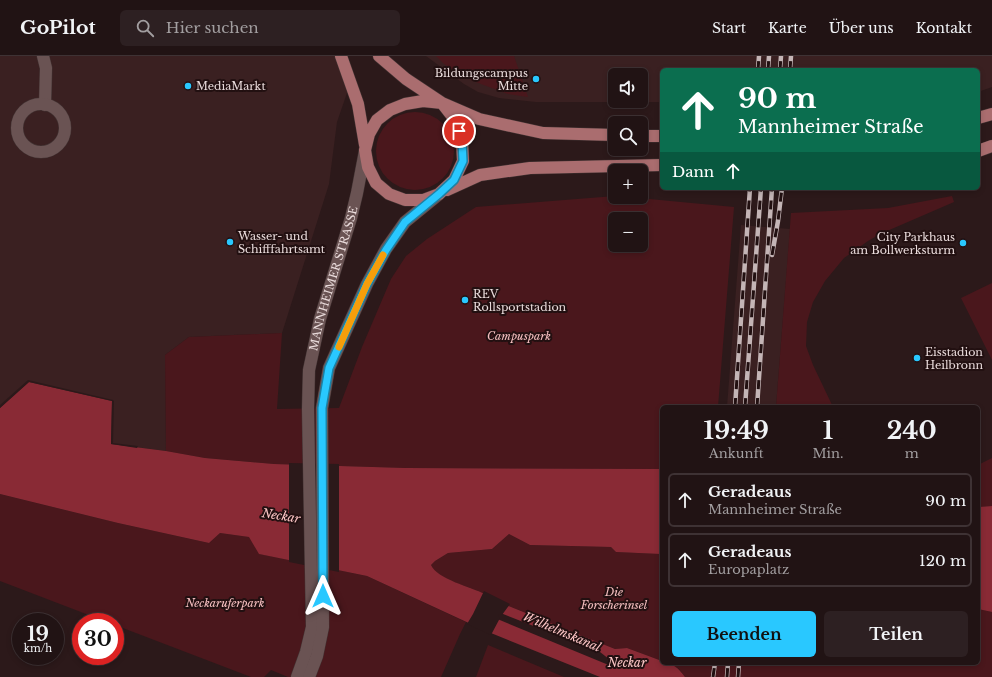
<!DOCTYPE html>
<html lang="de">
<head>
<meta charset="utf-8">
<style>
  body { margin:0; font-family:"Libre Baskerville",serif; background:#2d2022; color:#f1f3f6; height:100vh; display:flex; flex-direction:column; font-size:15px; white-space:nowrap }
  * { box-sizing:border-box; margin:0 }
  p { font-size:13px; color:#a29ea0 }
  .icon { flex:none; width:22px; height:22px; fill:none; stroke:currentColor; stroke-width:2; stroke-linecap:round; stroke-linejoin:round }
  .map { position:relative; flex:1; overflow:hidden }
  .side { position:absolute; left:660px; top:349px; width:320px; height:260px; display:flex; flex-direction:column; background:#211314; border-radius:6px; box-shadow:0 2px 6px #0003,0 0 0 1px #3e3234 }
  .side>* { flex:none }
  .hud { position:absolute; left:660px; top:12px; width:320px; height:122px; border-radius:6px; box-shadow:0 2px 6px #0003,0 0 0 1px #3e3234; background:#0b6e4f; color:#fff; overflow:hidden }
  .tools { position:absolute; left:608px; top:12px; display:grid; gap:8px }
  .tools a { display:grid; place-items:center; width:40px; height:40px; border-radius:6px; background:#211314; box-shadow:0 2px 6px #0003,0 0 0 1px #3e3234; font-size:20px }
  .speed { position:absolute; left:12px; top:557px; display:flex; gap:8px; font-size:20px; font-weight:700; text-align:center }
  .speed>* { display:grid; place-content:center; width:52px; height:52px; border-radius:50%; background:#211314; box-shadow:0 2px 6px #0003,0 0 0 1px #3e3234; line-height:1 }
  .speed small { font-size:10px; font-weight:400 }
  .speed .limit { border:6px solid #d22; background:#fff; color:#111 }
  .pin { position:absolute; display:grid; place-items:center; width:34px; height:34px; color:#fff; margin:-17px; border:2px solid #fff; border-radius:50%; box-shadow:0 1px 4px #0007 }
  .me { position:absolute; width:44px; margin:-22px; rotate:0deg; stroke-linejoin:round; filter:drop-shadow(0 0 3px #0008) }
  .turn { display:flex; align-items:center; gap:14px; height:84px; padding:0 12px; font-size:18px }
  .turn .icon { width:52px; height:52px; stroke-width:2.5 }
  .turn b { display:block; font-size:28px; line-height:34px }
  .then { display:flex; align-items:center; height:38px; padding:0 12px; background:#0003; gap:8px; font-size:15px }
  .eta { display:flex; justify-content:space-evenly; align-items:center; height:68px; text-align:center }
  .eta b { font-size:24px; font-weight:700; line-height:28px }
  .primary-button { display:flex; gap:8px; margin-top:auto; padding:8px 12px }
  .primary-button a { flex:1; height:46px; border-radius:6px; background:#29c8ff; color:#111; font-size:16px; font-weight:700; line-height:46px; text-align:center }
  .primary-button a+a { background:#2d2022; color:#f1f3f6 }
  ul { padding:0; list-style:none }
  li { display:flex; align-items:center; gap:12px; height:54px; margin:0 8px 6px; padding:0 4px; border:2px solid #3e3234; border-radius:6px }
  li div { flex:1 }
  li b { display:block; font-size:15px }
  li em { font-style:normal }
  header { display:flex; align-items:center; gap:24px; box-sizing:border-box; height:56px; padding:0 20px; background:#211314; border-bottom:1px solid #3e3234 }
  header strong { font-size:19px }
  nav { display:flex; gap:22px; margin-inline-start:auto; font-size:14px }
  .search { width:280px; height:36px; background:#2d2022; display:flex; align-items:center; gap:10px; box-sizing:border-box; padding:0 14px; border-radius:6px; color:#a29ea0; font-size:15px }
  .map>svg:first-child { display:block }
  .built { fill:#3a2021; fill-rule:evenodd }
  .green { fill:#4a171c; fill-rule:evenodd }
  .water { fill:#892a35; fill-rule:evenodd }
  .pier { fill:#2c191a }
  .lines { fill:none; stroke-linecap:round; stroke-linejoin:round }
  .minor-casing { stroke:#433434; stroke-width:13 }
  .primary-casing { stroke:#433434; stroke-width:13 }
  .minor { stroke:#6a5353; stroke-width:12 }
  .primary { stroke:#aa6d6f; stroke-width:12 }
  .rail-casing { stroke:#c4b5b6; stroke-width:4.5 }
  .rail { stroke:#221011; stroke-width:3; stroke-dasharray:9; stroke-linecap:butt }
  .route-casing { stroke:#1b82a6; stroke-width:10 }
  .route { stroke:#29c8ff; stroke-width:7 }
  .slow { stroke:#f59e0b; stroke-width:7 }
  .poi-dot { fill:#29c8ff; stroke:#221011; stroke-width:1.5 }
  .labels { text-anchor:middle; stroke-width:4; stroke-linejoin:round; paint-order:stroke }
  .poi-label { font-size:11px; fill:#eadcdc; stroke:#221011; text-anchor:start }
  .street-label { font-size:11px; fill:#eadcdc; stroke:#221011 }
  .park-label { font-size:11px; font-style:italic; fill:#f7c0c1; stroke:#221011 }
  .water-label { font-size:12px; font-style:italic; fill:#fec7c7; stroke:#221011 }
</style>
</head>
<body>
<header>
<strong>GoPilot</strong>
<div class="search"><svg class="icon" aria-label="search" viewBox="0 0 24 24"><circle cx="10" cy="10" r="6"/><path d="M15 15l6 6"/></svg>Hier suchen</div>
<nav><a>Start</a><a>Karte</a><a>Über uns</a><a>Kontakt</a></nav>
</header>
<div class="map">
<svg width="992" height="621" viewBox="0 0 992 621">
  <rect width="100%" height="100%" fill="#2c191a"/>
  <path class="built" d="M0,0H344L348,34L337,66L329,128L282,277L189,281L165,299L166,395L111,388L0,352Z
    M426,0H992V31L978,36V14H662V46H536L499,42L478,36L464,28ZM615,19H641V45H615Z
    M741,169L790,173L776,351H727Z"/>
  <path class="green" d="M436,0H514L528,41L508,38L481,28L466,22L444,8Z
    M376 95a39 39 0 1 1 78 0a39 39 0 1 1-78 0Z
    M615,140V141H628L734,151L718,351H662V413L406,412L274,408L205,402L166,395L165,299L189,281L282,277L277,353L339,352L362,291L391,223L406,200L427,183L476,151ZM615,163H641V189H615Z
    M952,140L954,146L880,178L868,185L844,202L825,225L813,246L807,266L806,290L813,309L833,351H776L791,157L888,152Z
    M992,227V304L961,242Z
    M992,402V450L978,451V409Z
    M0,438L118,467L209,487L220,477L250,481L260,498L367,520L466,566L460,578L441,621H288L271,614L264,621H251L115,569V566H107L0,525Z
    M509,478L530,489L611,491L616,496L660,498L662,497V605L627,592L615,593L501,547C496,544 490,540 485,538C471,531 436,523 431,509L435,505L448,497L492,493Z
    M978,553L992,556V621H685L678,612L666,607H978Z
    M488,589L564,621H476Z"/>
  <path class="water" d="M29,326L112,345L111,388L166,395L205,402L274,408L406,412L662,413V497L660,498L616,496L611,491L530,489L509,478L492,493L448,497L435,505L431,509C437,523 471,531 485,538C490,540 496,544 501,547L615,593L627,592L662,605V607C674,607 678,612 685,621H600L486,575L367,520L259,498L249,481L220,477L209,487L118,467L0,438V352ZM498,556L600,596L614,607L611,610L495,562Z
    M992,450V556L978,553V451Z"/>
  <path class="pier" d="M28,324L113,344L114,345L113,387L138,390L137,392L111,388L112,345L29,326L0,352V349Z
    M289,407L339,408V516L289,506Z
    M484,535L510,548L502,559L499,558L498,560L500,562L491,579L467,568L473,558Z"/>
  <g class="lines">
    <g class="minor-casing">
      <g id="minor">
        <path d="M43,0L46,12L45,49"/>
        <circle cx="41" cy="72" r="24"/>
        <path id="s1" d="M297,621L306,596L312,571L308,353L309,314L320,263L351,162L357,137L365,95"/>
        <path d="M309,621L317,600L323,571L322,352L329,312L367,228L386,193L405,166L438,139"/>
      </g>
    </g>
    <g class="primary-casing">
      <path id="primary" d="M341,0L358,48L365,89
        M379,0L406,23L442,47L479,63L543,77L615,79
        M423,45L442,47L456,65L462,85L463,105L454,124L439,138L423,144H405L389,138L376,127L368,111L365,94L369,78L377,64L390,54L405,48Z
        M978,62L992,58
        M641,80H662
        M978,95L992,90
        M447,134L480,119L530,112L662,109"/>
    </g>
    <use href="#minor" class="minor"/>
    <use href="#primary" class="primary"/>
    <g class="rail-casing">
      <path id="rail" d="M758,14L759,0
        M768,14L769,0
        M780,14L781,0
        M790,14L791,0
        M772,199L778,165L782,132
        M735,351L750,132
        M745,351L761,132
        M757,351L772,132
        M713,621L715,607
        M727,621L728,607
        M738,621L739,607"/>
    </g>
    <use href="#rail" class="rail"/>
  </g>
  <g class="lines">
    <g class="route-casing">
      <path id="route" d="M323,540L322,352L329,312L367,228L386,194L405,166L439,138L454,124L463,105L462,85L459,75"/>
    </g>
    <use href="#route" class="route"/>
    <path class="slow" d="M339,291L367,228L383,199"/>
  </g>
  <g class="poi-dot">
    <circle cx="536" cy="23" r="4"/>
    <circle cx="188" cy="30" r="4"/>
    <circle cx="230" cy="186" r="4"/>
    <circle cx="963" cy="187" r="4"/>
    <circle cx="465" cy="244" r="4"/>
    <circle cx="917" cy="302" r="4"/>
  </g>
  <g class="labels">
    <g class="poi-label">
      <text x="528" y="21" text-anchor="end">Bildungscampus<tspan x="528" dy="13">Mitte</tspan></text>
      <text x="196" y="34">MediaMarkt</text>
      <text x="238" y="184">Wasser- und<tspan x="238" dy="13">Schifffahrtsamt</tspan></text>
      <text x="955" y="185" text-anchor="end">City Parkhaus<tspan x="955" dy="13">am Bollwerksturm</tspan></text>
      <text x="473" y="242">REV<tspan x="473" dy="13">Rollsportstadion</tspan></text>
      <text x="925" y="300">Eisstadion<tspan x="925" dy="13">Heilbronn</tspan></text>
    </g>
    <g class="street-label">
      <text dy="4" stroke="none"><textPath href="#s1" startOffset="404">MANNHEIMER STRASSE</textPath></text>
    </g>
    <g class="park-label">
      <text x="519" y="284">Campuspark</text>
      <text x="614" y="540">Die<tspan x="614" dy="13">Forscherinsel</tspan></text>
      <text x="225" y="551">Neckaruferpark</text>
    </g>
    <g class="water-label">
      <text transform="translate(281 460) rotate(9)" y="4">Neckar</text>
      <text transform="translate(562 576) rotate(23)" y="4">Wilhelmskanal</text>
      <text x="627" y="611">Neckar</text>
    </g>
  </g>
</svg>
<div class="tools">
<a><svg class="icon" aria-label="sound" viewBox="0 0 24 24"><path d="M4 9h4l5-4v14l-5-4H4zM17 9q2 3 0 6"/></svg></a>
<a><svg class="icon" aria-label="search" viewBox="0 0 24 24"><circle cx="10" cy="10" r="6"/><path d="M15 15l6 6"/></svg></a>
<a>+</a>
<a>−</a>
</div>
<div class="speed"><div>19<small>km/h</small></div><div class="limit">30</div></div>
<div class="pin" style="left:459px;top:75px;background:#d93025"><svg class="icon" aria-label="arrive" viewBox="0 0 24 24"><path d="M6 21V4h12l-3 4 3 4H6"/></svg></div>
<svg class="me" style="left:323px;top:540px" viewBox="-20 -20 40 40"><path d="M0-17L14 15 0 8-14 15z" fill="#29c8ff" stroke="#fff" stroke-width="4"/></svg>
<div class="hud">
<div class="turn"><svg class="icon" aria-label="ahead" viewBox="0 0 24 24"><path d="M12 20V5M6 11l6-6 6 6"/></svg><div><b>90 m</b>Mannheimer Straße</div></div>
<div class="then">Dann<svg class="icon" aria-label="ahead" viewBox="0 0 24 24"><path d="M12 20V5M6 11l6-6 6 6"/></svg></div>
</div>
<section class="side">
<div class="eta">
<div><b>19:49</b><p>Ankunft</p></div>
<div><b>1</b><p>Min.</p></div>
<div><b>240</b><p>m</p></div>
</div>
<ul>
<li><svg class="icon" aria-label="ahead" viewBox="0 0 24 24"><path d="M12 20V5M6 11l6-6 6 6"/></svg><div><b>Geradeaus</b><p>Mannheimer Straße</p></div><em>90 m</em></li>
<li><svg class="icon" aria-label="ahead" viewBox="0 0 24 24"><path d="M12 20V5M6 11l6-6 6 6"/></svg><div><b>Geradeaus</b><p>Europaplatz</p></div><em>120 m</em></li>
</ul>
<div class="primary-button"><a>Beenden</a><a>Teilen</a></div>
</section>
</div>
</body>
</html>
